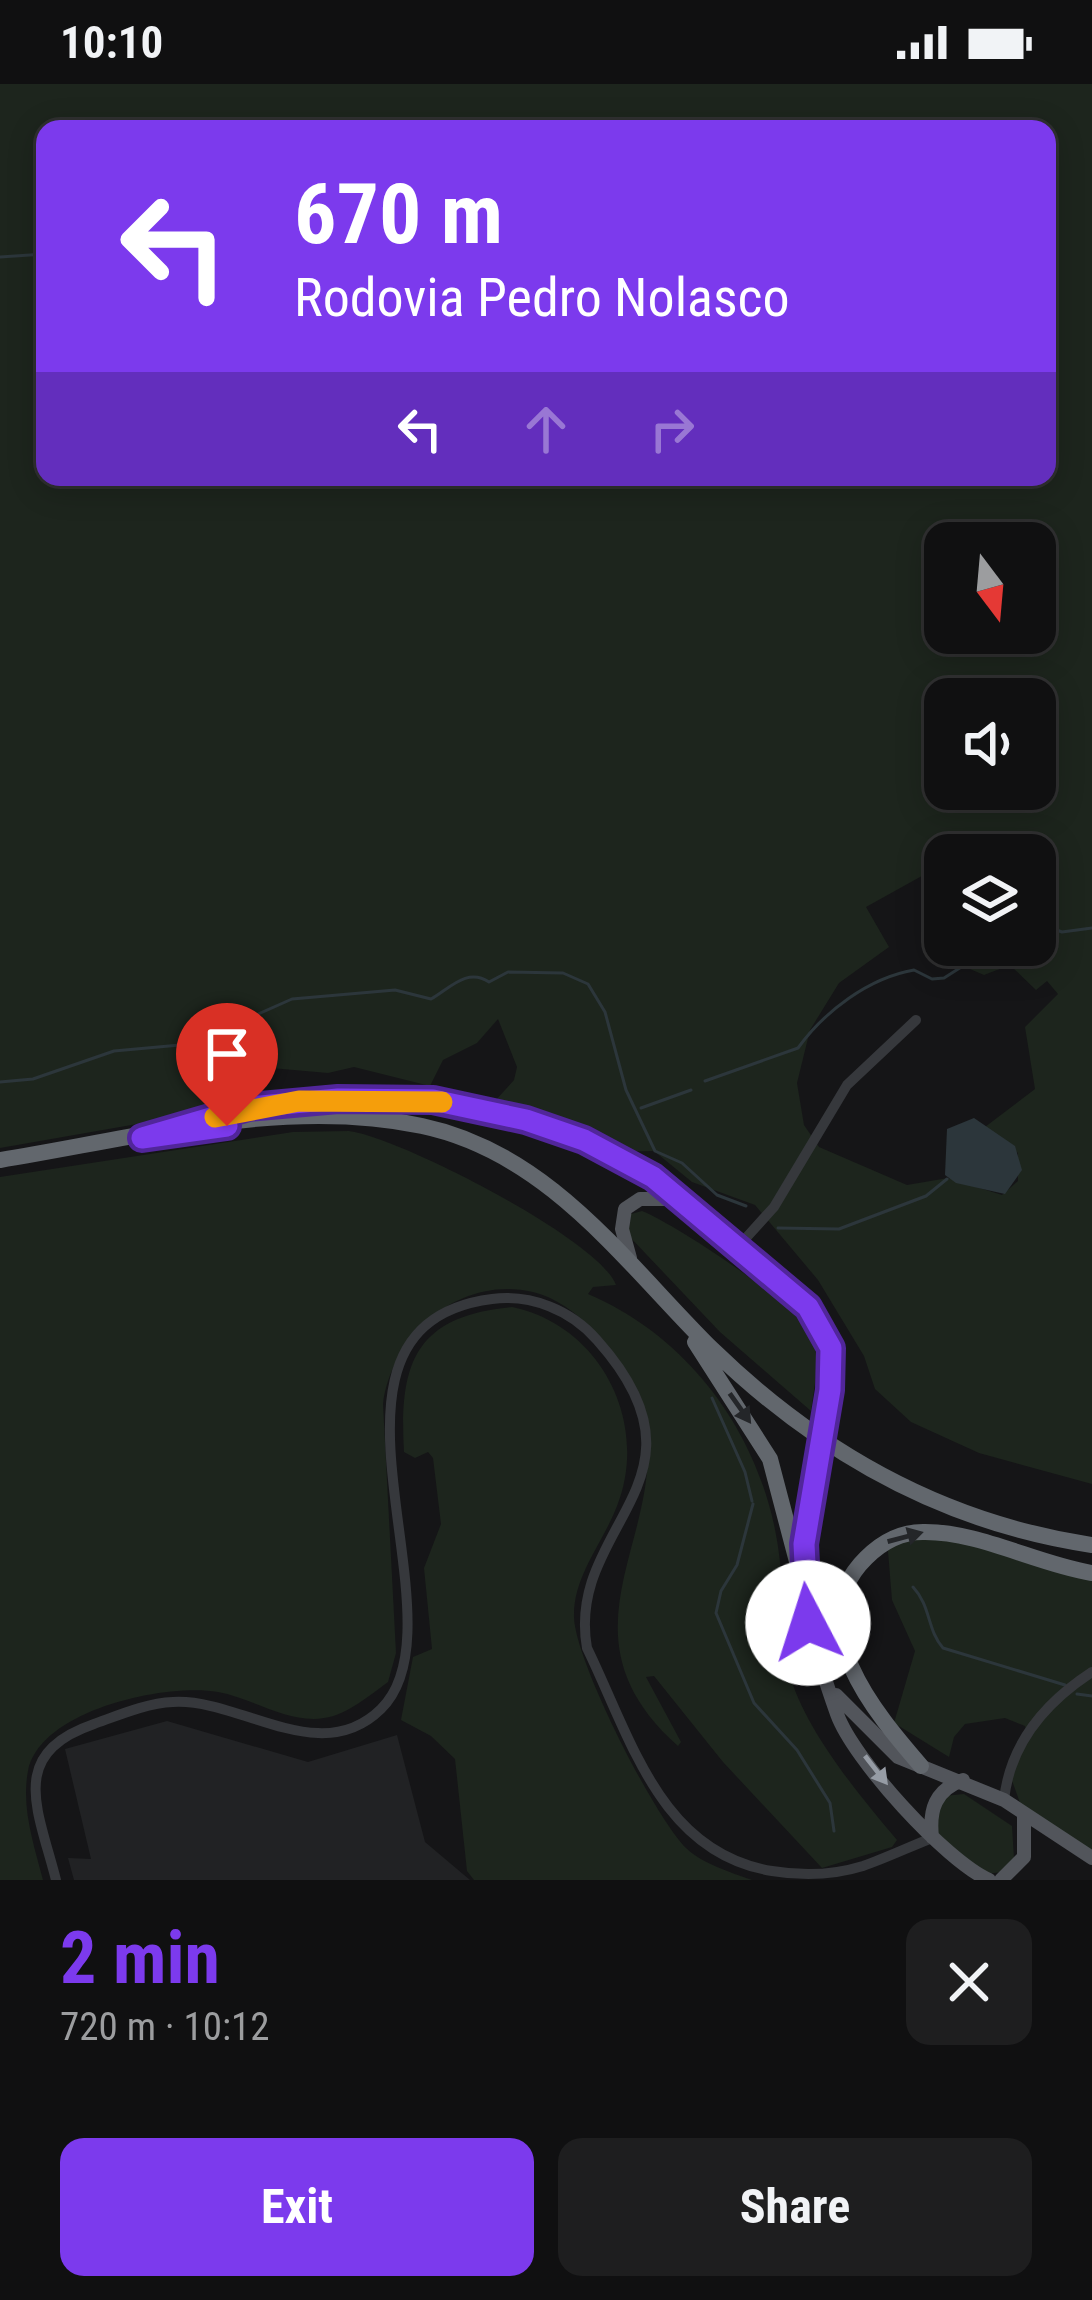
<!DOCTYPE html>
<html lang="en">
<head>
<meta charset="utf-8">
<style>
  body { margin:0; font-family:"Roboto Condensed",sans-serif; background:#1e1e1f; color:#f1f3f6; height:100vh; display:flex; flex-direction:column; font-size:45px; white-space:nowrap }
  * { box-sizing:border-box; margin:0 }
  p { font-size:39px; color:#9c9d9f }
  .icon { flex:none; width:66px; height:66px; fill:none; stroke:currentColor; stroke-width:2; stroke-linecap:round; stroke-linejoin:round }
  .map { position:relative; height:1796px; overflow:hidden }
  .panel { display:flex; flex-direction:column; background:#101011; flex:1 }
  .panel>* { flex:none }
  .guide { position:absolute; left:36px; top:36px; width:1020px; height:366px; border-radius:24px; box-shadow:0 6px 30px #0003,0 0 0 3px #303031; background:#7c3aed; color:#fff; overflow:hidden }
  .needle { width:78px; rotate:164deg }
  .controls { position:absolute; left:924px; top:438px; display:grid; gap:24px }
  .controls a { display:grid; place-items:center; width:132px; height:132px; border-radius:24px; background:#101011; box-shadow:0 6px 30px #0003,0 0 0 3px #303031; font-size:60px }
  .pin { position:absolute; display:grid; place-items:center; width:102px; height:102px; color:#fff; margin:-123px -51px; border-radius:50% 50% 50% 0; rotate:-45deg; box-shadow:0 0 12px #0007 }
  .pin .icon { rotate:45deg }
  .me { position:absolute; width:132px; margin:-66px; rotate:355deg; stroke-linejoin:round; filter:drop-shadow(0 0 9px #0008) }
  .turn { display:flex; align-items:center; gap:42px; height:252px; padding:0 60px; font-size:54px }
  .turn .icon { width:156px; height:156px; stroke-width:2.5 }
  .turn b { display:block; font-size:84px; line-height:102px }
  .lanes { display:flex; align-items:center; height:114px; padding:0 60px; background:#0003; justify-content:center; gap:60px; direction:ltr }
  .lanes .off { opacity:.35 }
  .round { display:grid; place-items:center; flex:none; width:126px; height:126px; border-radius:24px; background:#1e1e1f }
  .headline { display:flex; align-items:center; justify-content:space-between; height:204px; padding:0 60px }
  h1 { font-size:72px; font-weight:700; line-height:90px; color:#7c3aed }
  .action { display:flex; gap:24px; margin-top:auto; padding:24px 60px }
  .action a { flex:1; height:138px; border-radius:24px; background:#7c3aed; color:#fff; font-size:48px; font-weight:700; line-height:138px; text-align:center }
  .action a+a { background:#1e1e1f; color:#f1f3f6 }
  .status { display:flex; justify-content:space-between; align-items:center; height:84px; padding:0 60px; background:#101011; direction:ltr }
  .status svg { height:33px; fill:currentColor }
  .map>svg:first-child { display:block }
  .built { fill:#212224 }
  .green { fill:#1d251d; fill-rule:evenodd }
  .water { fill:#2c363b }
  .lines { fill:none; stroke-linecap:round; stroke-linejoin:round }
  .stream { stroke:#2c363b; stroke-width:3 }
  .minor { stroke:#36383c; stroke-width:10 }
  .major { stroke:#52555b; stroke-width:14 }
  .highway { stroke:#62676d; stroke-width:16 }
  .oneway { fill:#242629 }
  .oneway2 { fill:#969ca5 }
  .route-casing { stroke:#51269a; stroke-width:30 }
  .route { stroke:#7c3aed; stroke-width:21 }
  .slow { stroke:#f59e0b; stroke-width:21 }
</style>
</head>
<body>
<div class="status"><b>10:10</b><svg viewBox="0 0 49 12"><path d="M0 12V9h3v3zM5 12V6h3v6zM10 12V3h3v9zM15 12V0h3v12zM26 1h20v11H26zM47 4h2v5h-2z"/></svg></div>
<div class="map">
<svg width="1092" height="1796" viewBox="0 0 1092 1796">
  <rect width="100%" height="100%" fill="#151517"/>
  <path class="built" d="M167,1637L308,1678L397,1651L425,1758L470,1796H74L68,1774L91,1775L65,1665Z"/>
  <path class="green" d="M0,0H1092V1400L979,1369L911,1338L875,1305L864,1272L818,1196L755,1121L692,1098L654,1067L608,1068L495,1017L514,996L517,983L498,935L477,959L443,976L430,1002L354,983L328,989L248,982L225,992L217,1026L0,1064ZM45,45H1047V393H45ZM945,459H1035V549H945ZM945,615H1035V705H945ZM945,771H1035V861H961L970,885L984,891L1010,881L1036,906L1047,897L1058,910L1025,943L1035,1005L985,1043L1018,1069V1097L1002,1111L948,1094L907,1101L819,1063L804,1041L797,999L810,946L839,899L889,863L866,823L929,788L945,820Z
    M349,1047C399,1053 600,1156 616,1201L593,1203L588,1210C696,1256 768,1362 780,1478C783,1514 780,1553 789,1588C804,1645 859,1711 897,1756L892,1763L822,1784L723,1678L654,1592L646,1593L681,1658L678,1662C540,1539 690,1436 635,1309C618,1269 578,1219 533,1208C459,1191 392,1251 383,1320L396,1569L388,1598C370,1611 347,1631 324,1634C289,1640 252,1614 218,1608C165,1599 40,1626 28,1687C21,1724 34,1761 43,1796H0V1093L293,1048Z
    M642,1127C677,1141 799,1221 812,1253C821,1277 814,1303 811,1327L720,1248L628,1151L631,1130Z
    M512,1223C600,1241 650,1338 617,1422C603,1459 573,1492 574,1533C575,1577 654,1732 686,1764C703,1780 730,1788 752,1796H474L467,1787L455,1675L431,1652L401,1636L413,1573L432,1565L424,1484L441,1440L433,1374L428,1368L415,1374L404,1368C399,1279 415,1232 512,1223Z
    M940,1451L1092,1492V1772L1024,1730L1010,1691L1028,1655L1025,1642L1005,1634L965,1640L954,1653L949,1673L894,1639L915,1567L892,1516L887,1455Z
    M964,1710L1012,1742L1014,1775L1002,1788L980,1791L929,1745L944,1712Z"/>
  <path class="water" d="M974,1034L1015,1062L1022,1086L1005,1110L956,1099L945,1091L947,1045Z"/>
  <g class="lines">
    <path class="stream" d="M0,173L45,170
      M1035,838L1062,848L1092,844
      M705,997L798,964C824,928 868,894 914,886L932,895L944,894L996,861
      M0,998L33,995L114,967L191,960L292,915L395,906L431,915C449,905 467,883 489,898L508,888L563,889L588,900L605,928L626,1006L655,1067L682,1079L717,1111L746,1122
      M641,1024L691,1006
      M778,1144L839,1145L926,1112L947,1095
      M712,1314L745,1388L752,1417
      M753,1420L737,1481L721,1507L716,1529L754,1619L797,1666L830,1719L834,1747
      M913,1503C931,1522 927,1546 943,1564L1065,1601
      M1077,1610L1092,1612"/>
    <path class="minor" d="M736,1165L774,1123L847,1001L916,936
      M1004,1716C1010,1660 1046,1618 1092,1588
      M56,1796C38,1725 7,1670 94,1640C119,1631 147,1619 173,1618C241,1614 320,1685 381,1625C471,1537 286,1241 492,1215C531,1210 571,1226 597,1256C723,1397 565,1440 587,1564C631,1654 660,1769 772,1787C802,1792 834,1791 863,1782C886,1774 909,1763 932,1754"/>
    <path class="major" d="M210,1034C353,993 522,1010 649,1091C682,1111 709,1142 739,1167C771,1195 819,1221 831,1265C843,1309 807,1412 804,1462C799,1521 818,1576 837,1630C853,1675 946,1777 989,1796
      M630,1174L622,1145L625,1125L640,1115H679
      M836,1611L898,1673L1004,1716L1092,1774
      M932,1753C929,1726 935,1706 963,1696
      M1001,1796L1024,1773V1732"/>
    <path class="highway" d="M0,1076C136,1054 285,1013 422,1042C550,1069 626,1180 712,1265C818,1368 944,1439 1092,1461
      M695,1258L770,1375L805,1508
      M921,1682C876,1630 799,1540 866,1474C881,1459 901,1448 923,1448C978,1447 1037,1480 1092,1489"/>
  </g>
  <defs><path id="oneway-solid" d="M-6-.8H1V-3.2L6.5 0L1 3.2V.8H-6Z" transform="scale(3)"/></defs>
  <g class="oneway">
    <use href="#oneway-solid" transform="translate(740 1324) rotate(55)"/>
    <use href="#oneway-solid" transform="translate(905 1453) rotate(-15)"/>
  </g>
  <use class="oneway2" href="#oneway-solid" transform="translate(876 1686) rotate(52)"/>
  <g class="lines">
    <g class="route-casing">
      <path id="route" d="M227,1042L142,1054L248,1023L338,1015L433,1016L526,1036L584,1056L653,1093L808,1223L831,1264L830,1306L804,1460L808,1539"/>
    </g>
    <use href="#route" class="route"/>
    <path class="slow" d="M215,1033L299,1017L442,1018"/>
  </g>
</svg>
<div class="controls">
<a><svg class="needle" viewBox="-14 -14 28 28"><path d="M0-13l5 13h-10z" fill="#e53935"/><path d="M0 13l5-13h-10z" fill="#9c9d9f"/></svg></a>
<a><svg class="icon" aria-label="sound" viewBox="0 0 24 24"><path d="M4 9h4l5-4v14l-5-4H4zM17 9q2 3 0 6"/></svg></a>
<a><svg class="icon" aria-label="layers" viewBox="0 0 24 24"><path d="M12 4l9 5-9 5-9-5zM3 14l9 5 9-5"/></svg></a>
</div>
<div class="pin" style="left:227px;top:1042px;background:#d93025"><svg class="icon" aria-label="arrive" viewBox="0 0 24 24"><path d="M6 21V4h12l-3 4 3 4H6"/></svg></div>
<svg class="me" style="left:808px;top:1539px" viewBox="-20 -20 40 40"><circle r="19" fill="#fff"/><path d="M0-13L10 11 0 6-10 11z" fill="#7c3aed"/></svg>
<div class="guide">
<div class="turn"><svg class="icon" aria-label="left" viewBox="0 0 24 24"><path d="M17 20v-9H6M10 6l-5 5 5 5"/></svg><div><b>670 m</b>Rodovia Pedro Nolasco</div></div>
<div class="lanes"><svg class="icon" aria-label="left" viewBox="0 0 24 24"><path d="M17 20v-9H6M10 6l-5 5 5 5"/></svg><svg class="icon off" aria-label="ahead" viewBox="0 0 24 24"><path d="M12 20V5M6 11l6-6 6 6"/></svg><svg class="icon off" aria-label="right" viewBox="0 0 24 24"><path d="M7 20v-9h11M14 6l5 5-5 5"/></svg></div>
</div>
</div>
<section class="panel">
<div class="headline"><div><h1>2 min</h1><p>720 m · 10:12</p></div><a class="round"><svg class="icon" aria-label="close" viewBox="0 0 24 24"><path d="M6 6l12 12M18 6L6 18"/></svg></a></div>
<div class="action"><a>Exit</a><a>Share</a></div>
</section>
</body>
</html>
